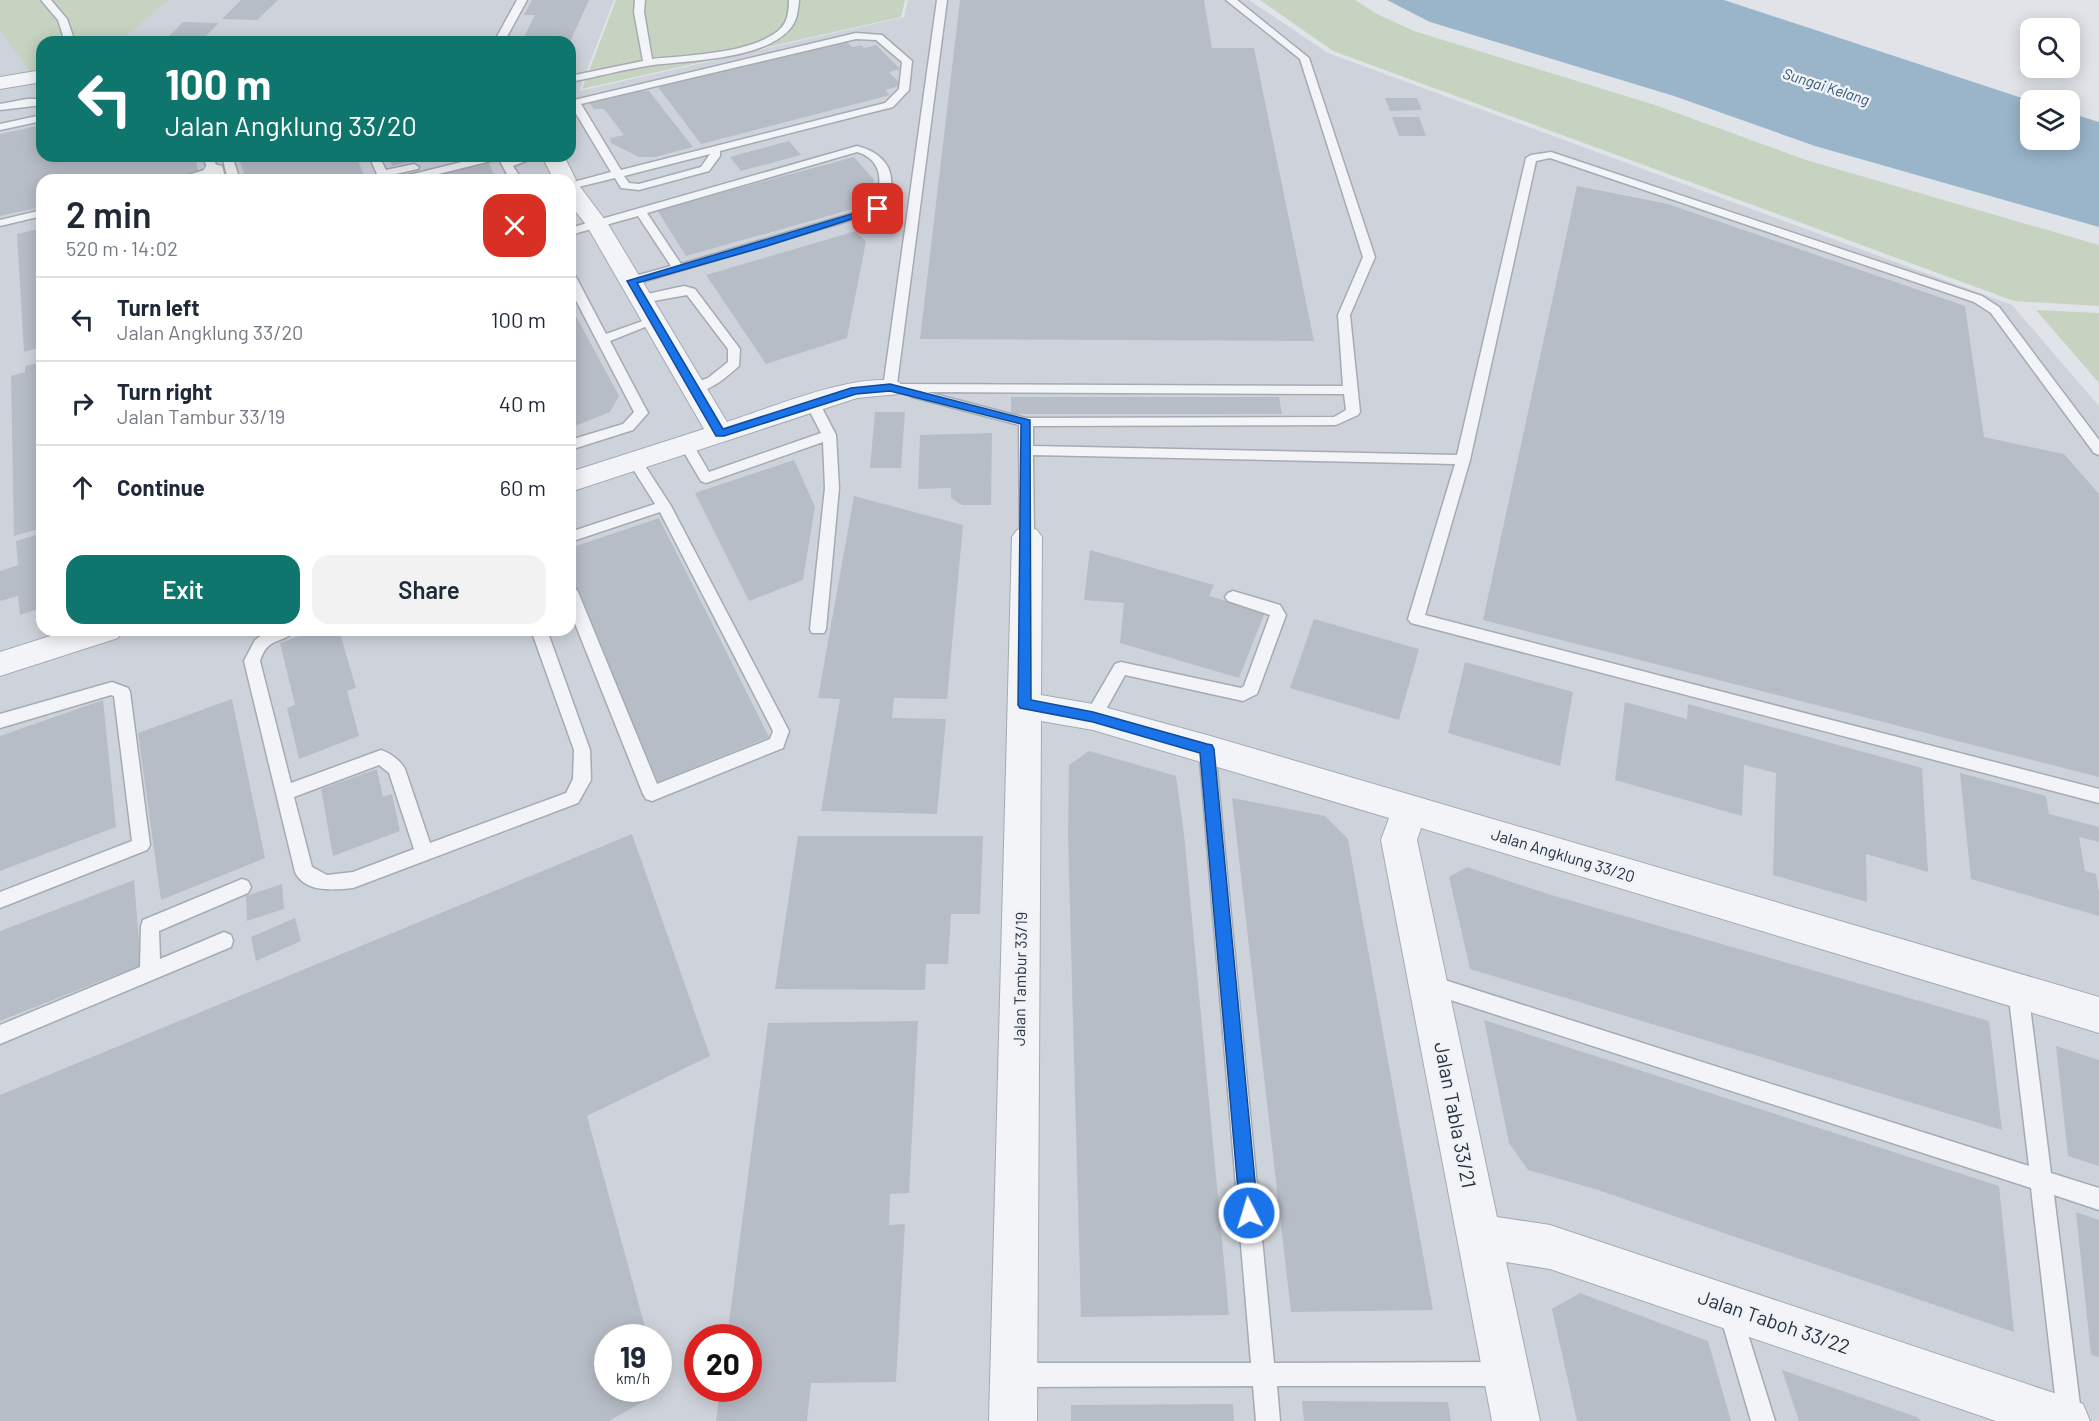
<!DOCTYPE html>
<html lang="en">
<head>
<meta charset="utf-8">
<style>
  body { margin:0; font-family:Barlow,sans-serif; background:#f2f2f3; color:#1f2937; height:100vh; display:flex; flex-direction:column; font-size:22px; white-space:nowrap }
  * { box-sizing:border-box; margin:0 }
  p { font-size:20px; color:#747a83 }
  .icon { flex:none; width:33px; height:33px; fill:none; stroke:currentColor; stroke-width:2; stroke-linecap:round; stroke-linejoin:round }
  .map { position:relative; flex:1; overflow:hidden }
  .details { position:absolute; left:36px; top:174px; width:540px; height:462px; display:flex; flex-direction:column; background:#fff; border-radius:18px; box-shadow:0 3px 15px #0003 }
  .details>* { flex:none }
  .banner { position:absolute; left:36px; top:36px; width:540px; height:126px; border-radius:18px; box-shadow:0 3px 15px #0003; background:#0f766e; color:#fff; overflow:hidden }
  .controls { position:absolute; left:2020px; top:18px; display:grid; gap:12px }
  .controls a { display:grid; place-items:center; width:60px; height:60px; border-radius:12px; background:#fff; box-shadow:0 3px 15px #0003; font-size:30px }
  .speed { position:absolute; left:594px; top:1324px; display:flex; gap:12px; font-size:30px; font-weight:700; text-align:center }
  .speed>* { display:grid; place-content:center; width:78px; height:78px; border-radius:50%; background:#fff; box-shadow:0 3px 15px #0003; line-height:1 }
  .speed small { font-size:15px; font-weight:400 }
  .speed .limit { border:9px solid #d22; background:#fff; color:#111 }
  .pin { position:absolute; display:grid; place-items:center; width:51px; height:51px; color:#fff; margin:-26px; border-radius:12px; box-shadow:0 3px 9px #0006 }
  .me { position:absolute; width:66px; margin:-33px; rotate:355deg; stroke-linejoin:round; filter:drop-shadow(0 0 4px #0008) }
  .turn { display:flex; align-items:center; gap:21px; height:126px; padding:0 30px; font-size:27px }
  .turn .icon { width:78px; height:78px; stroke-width:2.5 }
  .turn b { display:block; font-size:42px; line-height:51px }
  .round { display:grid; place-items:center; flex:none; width:63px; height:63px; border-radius:18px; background:#f2f2f3 }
  .summary { display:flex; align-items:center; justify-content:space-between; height:102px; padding:0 30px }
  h1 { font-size:36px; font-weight:600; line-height:45px }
  .cta { display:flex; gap:12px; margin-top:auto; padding:12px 30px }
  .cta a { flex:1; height:69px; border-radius:18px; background:#0f766e; color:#fff; font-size:24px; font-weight:600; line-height:69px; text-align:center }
  .cta a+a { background:#f2f2f3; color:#1f2937 }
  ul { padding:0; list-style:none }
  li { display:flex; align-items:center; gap:18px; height:84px; padding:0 30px; border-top:2px solid #e0e1e3 }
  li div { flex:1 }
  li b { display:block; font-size:22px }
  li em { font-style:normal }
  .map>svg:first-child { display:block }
  .built { fill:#ced3db; fill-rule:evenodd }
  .green { fill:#c6d3c1 }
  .water { fill:#9ab4c9 }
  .building { fill:#b7bdc6 }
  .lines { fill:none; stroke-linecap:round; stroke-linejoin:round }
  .lane-casing { stroke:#a5abb3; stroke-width:3 }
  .street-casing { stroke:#a5abb3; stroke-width:2 }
  .lane { fill:#f2f4f7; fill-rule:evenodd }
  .street { fill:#f2f4f7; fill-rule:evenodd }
  .route { fill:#1a73e8; stroke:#114b97; stroke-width:1.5 }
  .labels { text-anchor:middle; stroke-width:5; stroke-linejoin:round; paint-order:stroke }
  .far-water-label { font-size:15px; font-style:italic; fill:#325374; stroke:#eff2f6 }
  .street-label { font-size:16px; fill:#283240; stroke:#eff2f6 }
  .near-street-label { font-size:20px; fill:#283240; stroke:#eff2f6 }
</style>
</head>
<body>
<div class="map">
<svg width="2099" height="1421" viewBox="0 0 2099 1421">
  <rect width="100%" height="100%" fill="#e0e4e9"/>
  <path class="built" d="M0,0H614L579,91L904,17L908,0H1249L1328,53L2012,305L2099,406V1421H0ZM42,42H570V156H42ZM42,180H570V630H42ZM608,1338H658V1389H608ZM698,1338H748V1389H698Z"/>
  <path class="green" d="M0,0H168L119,42H42V70L31,73L0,31Z
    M616,0H905L901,17L582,89Z
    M1260,0H1355L1377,14L1414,31L1655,105L1806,160L2099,245V306L2014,301L1333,51Z
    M2036,310L2099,313V383Z"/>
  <path class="water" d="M1387,0H1724L2031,101V140H2070V113L2099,122V227L1815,146L1674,96L1430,22Z"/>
  <path class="building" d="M241,0H278L257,20L222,19Z
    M532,0H589L570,42L522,41L535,15H524Z
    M960,0H1204L1212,48H1254L1314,341L920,339Z
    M183,22L219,23L200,42H163Z
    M846,41L852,47L861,45L864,48L876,45L900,69L889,72L902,85L885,90L890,95L701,144L658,87Z
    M630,91H649L693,147L655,157H639L611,143L610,138L624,135L604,109H594L588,101Z
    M1385,98H1417L1422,110L1390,111Z
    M1392,117H1419L1426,136H1399Z
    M42,125V156H195L198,171L158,180H42V207L0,216V134Z
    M789,141L801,155L741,171L730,157Z
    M238,156H356L366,180H246Z
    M388,156H430V157L392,166Z
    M854,157L874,180L871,204L686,256L657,210Z
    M487,160L497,180H410Z
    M1577,186L1668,204L1965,306L1984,437L2064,454L2099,494V777L1483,620Z
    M42,228V347L24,352L17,234Z
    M856,231L866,242L847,338L766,364L706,275Z
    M570,305L619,396L610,412L570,428Z
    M42,362V528L14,536L11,376L25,372V366Z
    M1011,397H1279L1282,414H1011Z
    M875,412H905L901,468H870Z
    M992,433L991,505H962L951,498V488L918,489L920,435Z
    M794,460L815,507L803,580L749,601L695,493Z
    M854,496L963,525L947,699L894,698L892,718L946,719L937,814L821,811L840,699L818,698Z
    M659,518L769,737L658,782L570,574V548Z
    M42,533V608L20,615L18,596L0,601V571L18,565L16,541Z
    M1090,550L1214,585L1209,596L1265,612L1239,678L1120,643L1124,603L1084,600Z
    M1314,619L1419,649L1399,720L1290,688Z
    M315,630H339L356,688L347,691L359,736L299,759L287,708L295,705L280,643Z
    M1465,662L1573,692L1560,766L1448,733Z
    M232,699L265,858L161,900L138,733Z
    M103,700L116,827L0,871V736Z
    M1625,702L1687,719L1688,704L1922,768L1928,872L1866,854L1867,902L1773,875L1776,773L1744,765L1742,816L1615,780Z
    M1089,751L1176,776L1184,834L1229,1315L1081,1317L1068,835L1069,765Z
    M377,769L383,797L392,794L400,831L333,856L321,789Z
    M1960,773L2046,796L2049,814L2099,827V842L2079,837L2085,871L2096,874L2099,893V916L1971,879Z
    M1232,798L1325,816L1348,839L1433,1310L1291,1312Z
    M632,834L710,1056L587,1116L648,1338H608V1389H658L659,1381L662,1391L609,1421H0V1095Z
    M798,836H983L980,914H951L948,964H926L925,990L775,989Z
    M1467,867L1548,894L1989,1021L2002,1130L1470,969L1449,877Z
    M134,880L141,965L0,1021V931Z
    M282,884L284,909L247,921L246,896Z
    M295,918L301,941L256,961L251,937Z
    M1484,1020L1999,1186L2014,1332L1595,1189L1528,1170L1509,1143Z
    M918,1021L909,1193L890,1194L889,1225L905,1224L896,1382L811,1383L807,1421H716L720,1389H748V1338H727L768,1023Z
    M2056,1046L2099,1060V1166L2068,1156Z
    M2076,1212L2099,1220V1357L2091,1355Z
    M1580,1293L1708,1341L1731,1421H1577L1552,1309Z
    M1782,1370L1917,1417L1921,1421H1799Z
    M1302,1401L1448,1402L1451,1421H1304Z
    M1233,1404L1234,1421H1071V1405Z"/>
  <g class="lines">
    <g class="lane-casing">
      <path id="lane" d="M41,0H51L67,19L75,42H65L58,20Z
        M517,0H527L504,42H494Z
        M635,0H645L644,12L652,59C688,55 757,54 782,27C788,20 789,9 789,0H799C798,11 797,22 789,30C760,61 686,60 647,66C621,70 596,77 570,82V76L643,61L634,12Z
        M937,0H947L897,384L1343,386L1338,315L1363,257L1300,59L1226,0H1237L1309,58L1375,257L1350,315L1360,412L1358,415L1336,425L1033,426V446L1457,455L1526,158L1531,155L1551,152L1982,296L1999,307L2099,440V455L2094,453L1991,313L1974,302L1550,158L1536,161L1470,460L1425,615L2099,789V803L1411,623L1408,619L1455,464L1033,455L1034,537L1027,542L1022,541L1020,537L1019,425L912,397V392H890L883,388ZM927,392L1344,394L1346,410L1334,417L1026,418Z
        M856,33L882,35L912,61L909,90L893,107L720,151V156L709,171L639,190L621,188L615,178L570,189V183L611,172L572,107H570V101ZM856,39L876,40L902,62L899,89L885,103L621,170L581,104ZM710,154L701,167L639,184L629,183L624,176Z
        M27,99H42V105L0,110V104Z
        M42,115V121L0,130V124Z
        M857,146C892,155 900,181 882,211L632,285L628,284V278L671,266L638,216L570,235V228ZM857,152C884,160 883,185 873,207L681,264L647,213Z
        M202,156H212L219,171L218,173L191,180H171L208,169Z
        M222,156H232L240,180H228Z
        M369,156H379L386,170L414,164L419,167L418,169L382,177L377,174Z
        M486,156H508L510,160L522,156H539L513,166L522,180H510L499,159L414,180H395L397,178Z
        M42,210V216L0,226V220Z
        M570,273L576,277L606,334L654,317L660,321L610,341L648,413L633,430L570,450V440L623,424L634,412L570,289Z
        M684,286L695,289L740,349L739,366C726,377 708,395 689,391L687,388L689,385L708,378L728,362V349L687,295L642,303L636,299L638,296Z
        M813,400L820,404L836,435L839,488L826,629L824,633H812L810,629L825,488L823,442L706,483L701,481L679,444L681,441H691L709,472L821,433L806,404Z
        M635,456L640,458L671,506L789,731L783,748L652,801L646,799L643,794L570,611V586L575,588L578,592L657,784L770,739L773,731L660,512L570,542V532L655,504L628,461Z
        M1233,591L1280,605L1286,615L1257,694L1243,701L1125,675L1099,722L1093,724L1087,722L1085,717L1087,712L1115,664L1121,662L1241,688L1244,686L1270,615L1228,601L1225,597L1228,593Z
        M269,630H294C284,645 268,635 260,661L291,783L381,750C390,753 400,760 405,769L430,843L566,793L573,779L574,750L531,630H547L590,750L591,780L578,803L353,888C334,890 305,893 295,872L244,661L255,640ZM379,765L389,773L414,849L353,872L327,875L312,867L294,797Z
        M112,682L128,688L130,692L150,845L147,850L0,908V892L132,841L114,696L111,695L0,728V714Z
        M1207,742L1213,744L1215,749L1274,1363L1505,1362L1513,1366L1517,1374L1513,1382L1505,1386H1277L1280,1421H1256L1253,1386L1015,1387L1007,1383L1003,1375L1007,1367L1015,1363H1251L1199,749L1201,744Z
        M242,879L248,881L251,887L248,893L159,931L160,959L224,932L231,935L233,941L231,947L0,1044V1025L140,967L141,926L143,920Z
        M1429,975L2029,1166L2008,990L2011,984L2018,981L2025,984L2028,990L2051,1173L2099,1188V1210L2054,1195L2082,1421H2058L2031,1188L1429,993L1422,990L1419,984L1422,978Z
        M1730,1301L1738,1304L1741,1312L1775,1421H1751L1719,1312L1722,1304Z"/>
    </g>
    <g class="street-casing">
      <path id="street" d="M42,70V82L0,89V77Z
        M542,156H564L576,180L574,183L578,184L608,224L727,422C770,408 858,371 899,382L903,388L899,394L857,398L570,492V472L704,429L587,226L570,204V180H554Z
        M214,164L222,166L226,180H204L203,171L206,166Z
        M1027,527L1037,530L1042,537L1041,695L1093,704L1207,735L2099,997V1033L1421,828L1417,840L1497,1217L1550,1225L2066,1397L2083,1404L2090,1421H1996L1550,1269L1506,1262L1540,1421H1492L1381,840L1389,818L1093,730L1041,721L1037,1421H989L1012,537L1017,530Z
        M69,630H123L118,638L0,676V652Z"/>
    </g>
    <use href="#lane" class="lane"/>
    <use href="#street" class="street"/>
  </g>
  <path class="route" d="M875,207L883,209L764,247L637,283L723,429L851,388L890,384L1030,420L1031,700L1093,712L1207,744L1212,745L1214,749L1258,1213L1255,1219L1249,1222L1243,1219L1240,1213L1200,753L1093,722L1020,708L1018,705L1021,424L890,391L856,394L724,436H716L627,281Z"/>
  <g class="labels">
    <g class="far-water-label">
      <text transform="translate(1826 87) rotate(18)" y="5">Sungai Kelang</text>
    </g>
    <g class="street-label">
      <text transform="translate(1563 855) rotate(17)" y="6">Jalan Angklung 33/20</text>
      <text transform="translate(1020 979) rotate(-89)" y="6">Jalan Tambur 33/19</text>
    </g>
    <g class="near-street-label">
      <text transform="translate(1455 1115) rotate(79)" y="7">Jalan Tabla 33/21</text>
      <text transform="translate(1774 1322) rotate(19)" y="7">Jalan Taboh 33/22</text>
    </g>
  </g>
</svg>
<div class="controls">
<a><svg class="icon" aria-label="search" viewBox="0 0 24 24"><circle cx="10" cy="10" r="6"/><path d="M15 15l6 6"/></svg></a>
<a><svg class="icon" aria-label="layers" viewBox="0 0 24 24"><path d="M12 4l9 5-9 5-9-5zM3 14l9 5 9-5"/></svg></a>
</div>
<div class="speed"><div>19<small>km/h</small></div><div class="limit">20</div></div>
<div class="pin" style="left:878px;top:209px;background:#d93025"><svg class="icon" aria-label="arrive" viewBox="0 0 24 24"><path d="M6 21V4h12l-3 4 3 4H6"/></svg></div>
<svg class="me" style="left:1249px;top:1213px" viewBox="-20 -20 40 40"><circle r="17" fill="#1a73e8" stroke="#fff" stroke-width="3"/><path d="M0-11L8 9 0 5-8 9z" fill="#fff"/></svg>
<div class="banner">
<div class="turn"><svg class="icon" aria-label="left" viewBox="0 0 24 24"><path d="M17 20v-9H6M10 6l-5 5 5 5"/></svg><div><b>100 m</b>Jalan Angklung 33/20</div></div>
</div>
<section class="details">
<div class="summary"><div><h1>2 min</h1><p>520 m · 14:02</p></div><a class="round" style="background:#d93025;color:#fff"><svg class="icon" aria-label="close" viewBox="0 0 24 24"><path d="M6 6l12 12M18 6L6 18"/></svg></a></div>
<ul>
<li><svg class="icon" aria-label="left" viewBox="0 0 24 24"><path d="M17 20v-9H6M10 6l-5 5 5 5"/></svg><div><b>Turn left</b><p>Jalan Angklung 33/20</p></div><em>100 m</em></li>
<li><svg class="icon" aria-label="right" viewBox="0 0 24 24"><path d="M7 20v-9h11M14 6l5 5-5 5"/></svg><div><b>Turn right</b><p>Jalan Tambur 33/19</p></div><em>40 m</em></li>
<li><svg class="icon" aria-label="ahead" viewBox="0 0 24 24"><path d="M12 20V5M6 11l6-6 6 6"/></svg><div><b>Continue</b></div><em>60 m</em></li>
</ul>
<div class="cta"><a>Exit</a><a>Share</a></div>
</section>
</div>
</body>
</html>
